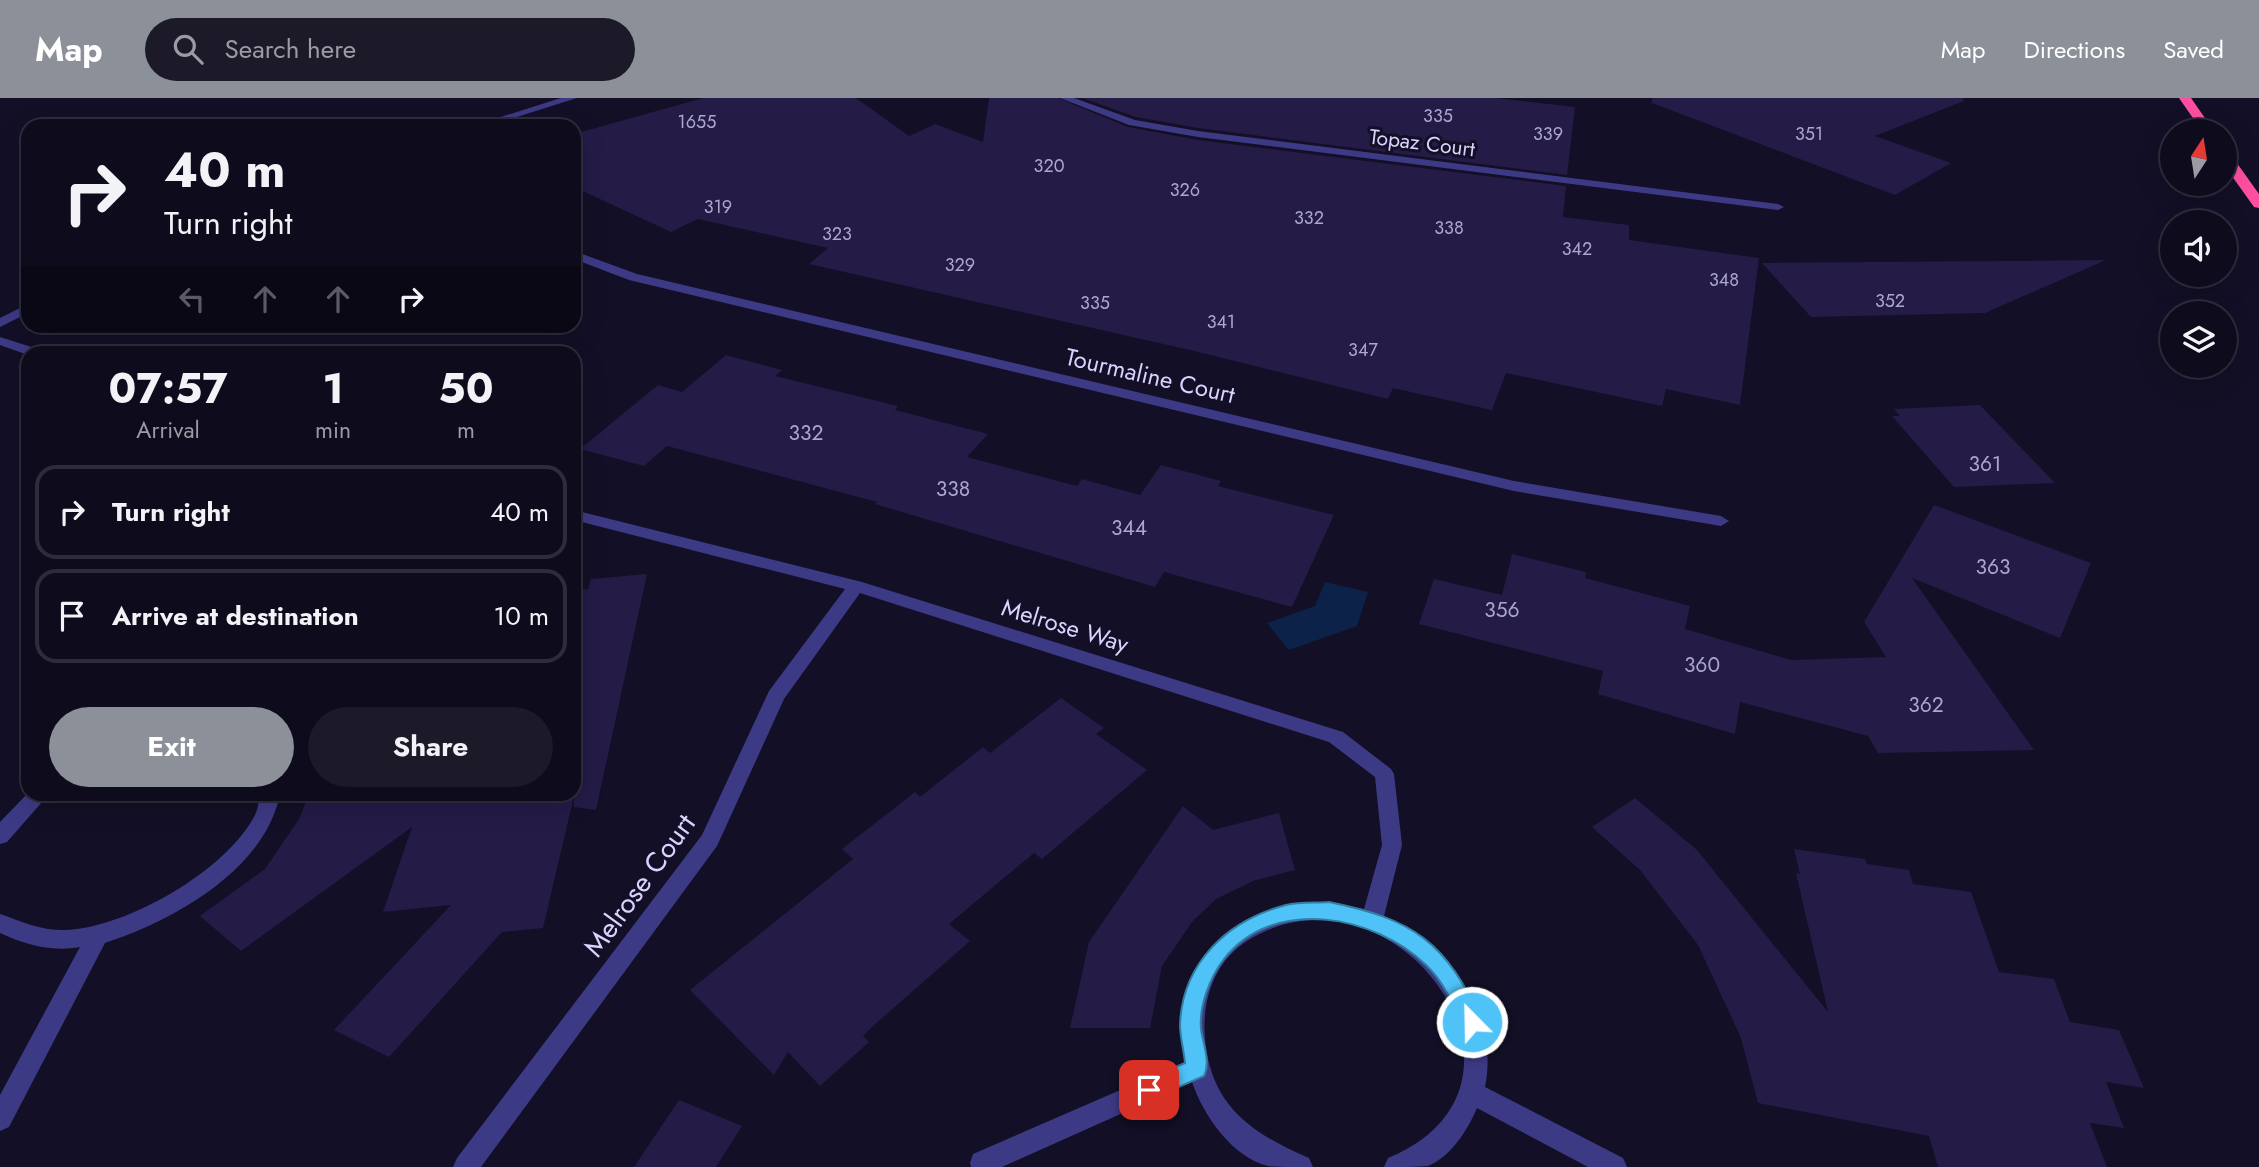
<!DOCTYPE html>
<html lang="en">
<head>
<meta charset="utf-8">
<style>
  body { margin:0; font-family:Jost,sans-serif; background:#1c1929; color:#f1f3f6; height:100vh; display:flex; flex-direction:column; font-size:26px; white-space:nowrap }
  * { box-sizing:border-box; margin:0 }
  p { font-size:23px; color:#9b9ba3 }
  .icon { flex:none; width:38px; height:38px; fill:none; stroke:currentColor; stroke-width:2; stroke-linecap:round; stroke-linejoin:round }
  .map { position:relative; flex:1; overflow:hidden }
  .details { position:absolute; left:21px; top:248px; width:560px; height:455px; display:flex; flex-direction:column; background:#0e0b1c; border-radius:21px; box-shadow:0 7px 28px #0002,0 0 0 2px #2e2b3b }
  .details>* { flex:none }
  .top-card { position:absolute; left:21px; top:21px; width:560px; height:214px; border-radius:21px; box-shadow:0 7px 28px #0002,0 0 0 2px #2e2b3b; background:#0e0b1c; color:#f1f3f6; overflow:hidden }
  .needle { width:46px; rotate:12deg }
  .controls { position:absolute; left:2160px; top:21px; display:grid; gap:14px }
  .controls a { display:grid; place-items:center; width:77px; height:77px; border-radius:50%; background:#0e0b1c; box-shadow:0 7px 28px #0002,0 0 0 2px #2e2b3b; font-size:35px }
  .pin { position:absolute; display:grid; place-items:center; width:60px; height:60px; color:#fff; margin:-30px; border-radius:14px; box-shadow:0 4px 10px #0006 }
  .me { position:absolute; width:77px; margin:-38px; rotate:337deg; stroke-linejoin:round; filter:drop-shadow(0 0 5px #0008) }
  .turn { display:flex; align-items:center; gap:24px; height:147px; padding:0 28px; font-size:32px }
  .turn .icon { width:91px; height:91px; stroke-width:2.5 }
  .turn b { display:block; font-size:49px; line-height:60px }
  .lanes { display:flex; align-items:center; height:66px; padding:0 28px; background:#0003; justify-content:center; gap:35px; direction:ltr }
  .lanes .off { opacity:.35 }
  .eta { display:flex; justify-content:space-evenly; align-items:center; height:119px; text-align:center }
  .eta b { font-size:42px; font-weight:700; line-height:49px }
  .primary-button { display:flex; gap:14px; margin-top:auto; padding:14px 28px }
  .primary-button a { flex:1; height:80px; border-radius:42px; background:#8c9099; color:#fff; font-size:28px; font-weight:700; line-height:80px; text-align:center }
  .primary-button a+a { background:#1c1929; color:#f1f3f6 }
  ul { padding:0; list-style:none }
  li { display:flex; align-items:center; gap:21px; height:94px; margin:0 14px 10px; padding:0 14px; border:4px solid #2e2b3b; border-radius:21px }
  li div { flex:1 }
  li b { display:block; font-size:26px }
  li em { font-style:normal }
  header { display:flex; align-items:center; gap:42px; box-sizing:border-box; height:98px; padding:0 35px; background:#8c9099; color:#fff }
  header strong { font-size:33px }
  nav { display:flex; gap:38px; margin-inline-start:auto; font-size:24px }
  .search { width:490px; height:63px; background:#1c1929; display:flex; align-items:center; gap:18px; box-sizing:border-box; padding:0 24px; border-radius:38px; color:#9b9ba3; font-size:26px }
  .map>svg:first-child { display:block }
  .water { fill:#0c2248 }
  .building { fill:#241b47 }
  .lines { fill:none; stroke-linecap:round; stroke-linejoin:round }
  .minor { fill:#3d3a85; fill-rule:evenodd }
  .highway { fill:#ff4fa3; fill-rule:evenodd }
  .route { fill:#4fc3f7; stroke:#337fa1; stroke-width:2 }
  .labels { text-anchor:middle; stroke-width:6; stroke-linejoin:round; paint-order:stroke }
  .far-number-label { font-size:18px; fill:#aca6d1 }
  .far-street-label { font-size:21px; fill:#d9d4ff; stroke:#130f26 }
  .number-label { font-size:21px; fill:#aca6d1 }
  .street-label { font-size:24px; fill:#d9d4ff; stroke:#130f26 }
  .near-street-label { font-size:28px; fill:#d9d4ff; stroke:#130f26 }
</style>
</head>
<body>
<header>
<strong>Map</strong>
<div class="search"><svg class="icon" aria-label="search" viewBox="0 0 24 24"><circle cx="10" cy="10" r="6"/><path d="M15 15l6 6"/></svg>Search here</div>
<nav><a>Map</a><a>Directions</a><a>Saved</a></nav>
</header>
<div class="map">
<svg width="2259" height="1069" viewBox="0 0 2259 1069">
  <rect width="100%" height="100%" fill="#130f26"/>
  <path class="water" d="M1325,484L1368,494L1357,528L1289,552L1267,525L1315,508Z"/>
  <path class="building" d="M703,0H856L909,38L935,26L983,44L989,0H1058L1128,29L1198,42L1566,88L1563,119L1629,127V142L1759,160L1740,307L1666,291L1662,308L1506,275L1492,312L1393,290L1388,301L1190,252L809,166L828,150L698,121L671,134L574,89V36Z
    M1082,0H1496L1575,9L1567,77L1198,30L1136,19Z
    M1652,0H1963L1964,3L1875,38L1951,65L1895,97L1652,5Z
    M2106,162L1985,215L1811,219L1762,165Z
    M726,257L782,272L775,278L898,308L895,312L988,336L967,359L1077,388L1082,381L1140,397L1161,367L1221,383L1218,388L1334,417L1292,509L1164,474L1155,489L875,406L877,404L667,348L644,368L580,351L658,287L682,294Z
    M1980,307L2055,385L1954,389L1892,318H1900L1894,311Z
    M1934,407L2091,465L2060,540L1912,480L2034,652L1878,655L1868,638L1740,604L1735,636L1598,596L1603,573L1419,526L1434,481L1502,497L1512,456L1586,474L1585,480L1690,508L1685,531L1791,562L1886,559L1864,524Z
    M647,476L596,712L574,709V698L543,830L502,834L389,959L334,932L451,807L383,814L412,729L241,853L200,818L265,771L299,721L309,696H574V492L588,491L591,481Z
    M1061,600L1104,630L1096,636L1147,672L1042,761L1034,755L949,826L970,843L873,928L863,938L869,944L820,988L788,954L774,977L690,892L853,761L842,751L915,694L920,699L983,649L990,655Z
    M1635,700L1697,752L1828,914L1796,775L1800,776L1794,751L1865,761L1867,766L1909,772L1913,786L1971,794L1999,874L2054,881L2070,924L2119,932L2144,990L2106,984L2124,1030L2090,1025L2107,1069H1938L1929,1038L1758,1005L1741,940L1698,847L1640,772L1592,729Z
    M1183,708L1213,732L1279,715L1295,772L1253,783L1216,801L1192,824L1162,868L1150,930H1070L1089,844Z
    M679,1002L742,1028L716,1069H634Z"/>
  <g class="lines">
    <path class="minor" d="M561,0H577L488,28H472Z
      M1060,0H1074L1135,22L1198,33L1778,106L1784,109L1778,112L1198,39L1129,27Z
      M574,153L637,176L1514,383L1721,418L1729,423L1721,428L1514,393L629,182L574,161Z
      M28,206V215L0,229V220Z
      M0,239L44,253L45,256L28,257L0,247Z
      M574,412L862,484L1343,634L1391,671L1394,676L1402,747L1384,818C1448,848 1500,914 1485,989L1623,1060L1627,1069H1588L1477,1010C1468,1031 1451,1059 1428,1068C1417,1069 1397,1069 1384,1069L1388,1060C1567,986 1393,751 1247,843C1211,866 1200,909 1206,950C1215,1012 1256,1037 1309,1060L1313,1069C1299,1069 1281,1069 1268,1068C1232,1059 1203,1017 1192,984L1002,1069H971L970,1065L973,1056L1185,964C1163,847 1258,786 1364,811L1382,747L1375,679L1329,644L860,495L784,601L717,748L481,1069H453L457,1060L702,737L769,593L845,491L574,422Z
      M28,695L49,696L7,744L0,746V724Z
      M260,696H280C265,772 173,823 105,845L9,1029L0,1033V997L80,849C51,854 26,847 0,835V816C23,824 42,833 67,832C128,829 227,772 255,717C258,711 259,703 260,696Z"/>
    <path class="highway" d="M2179,0H2191L2214,33H2202Z
      M2224,53L2229,54L2259,96V110L2254,109L2224,67Z"/>
  </g>
  <path class="route" d="M1329,804C1413,821 1447,844 1482,924L1479,931L1472,934L1464,931C1454,908 1445,885 1426,867C1376,818 1274,797 1224,861C1210,879 1199,908 1201,931C1203,946 1211,964 1204,978L1149,1002L1141,999L1138,992L1141,984L1185,965C1184,953 1180,939 1180,927C1182,865 1228,822 1286,807C1299,804 1315,805 1329,804Z"/>
  <g class="labels">
    <g class="far-number-label">
      <text x="1438" y="24">335</text>
      <text x="697" y="30">1655</text>
      <text x="1548" y="42">339</text>
      <text x="1809" y="42">351</text>
      <text x="1049" y="74">320</text>
      <text x="1185" y="98">326</text>
      <text x="718" y="115">319</text>
      <text x="1309" y="126">332</text>
      <text x="1449" y="136">338</text>
      <text x="837" y="142">323</text>
      <text x="1577" y="157">342</text>
      <text x="960" y="173">329</text>
      <text x="1724" y="188">348</text>
      <text x="1890" y="209">352</text>
      <text x="1095" y="211">335</text>
      <text x="1221" y="230">341</text>
      <text x="1363" y="258">347</text>
    </g>
    <g class="far-street-label">
      <text transform="translate(1422 45) rotate(7)" y="7">Topaz Court</text>
    </g>
    <g class="number-label">
      <text x="806" y="342">332</text>
      <text x="1985" y="373">361</text>
      <text x="953" y="398">338</text>
      <text x="1129" y="437">344</text>
      <text x="1993" y="476">363</text>
      <text x="1502" y="519">356</text>
      <text x="1702" y="574">360</text>
      <text x="1926" y="614">362</text>
    </g>
    <g class="street-label">
      <text transform="translate(1150 278) rotate(13)" y="8">Tourmaline Court</text>
      <text transform="translate(1065 528) rotate(17)" y="8">Melrose Way</text>
    </g>
    <g class="near-street-label">
      <text transform="translate(639 787) rotate(-54)" y="10">Melrose Court</text>
    </g>
  </g>
</svg>
<div class="controls">
<a><svg class="needle" viewBox="-14 -14 28 28"><path d="M0-13l5 13h-10z" fill="#e53935"/><path d="M0 13l5-13h-10z" fill="#9b9ba3"/></svg></a>
<a><svg class="icon" aria-label="sound" viewBox="0 0 24 24"><path d="M4 9h4l5-4v14l-5-4H4zM17 9q2 3 0 6"/></svg></a>
<a><svg class="icon" aria-label="layers" viewBox="0 0 24 24"><path d="M12 4l9 5-9 5-9-5zM3 14l9 5 9-5"/></svg></a>
</div>
<div class="pin" style="left:1149px;top:992px;background:#d93025"><svg class="icon" aria-label="arrive" viewBox="0 0 24 24"><path d="M6 21V4h12l-3 4 3 4H6"/></svg></div>
<svg class="me" style="left:1472px;top:924px" viewBox="-20 -20 40 40"><circle r="17" fill="#4fc3f7" stroke="#fff" stroke-width="3"/><path d="M0-11L8 9 0 5-8 9z" fill="#fff"/></svg>
<div class="top-card">
<div class="turn"><svg class="icon" aria-label="right" viewBox="0 0 24 24"><path d="M7 20v-9h11M14 6l5 5-5 5"/></svg><div><b>40 m</b>Turn right</div></div>
<div class="lanes"><svg class="icon off" aria-label="left" viewBox="0 0 24 24"><path d="M17 20v-9H6M10 6l-5 5 5 5"/></svg><svg class="icon off" aria-label="ahead" viewBox="0 0 24 24"><path d="M12 20V5M6 11l6-6 6 6"/></svg><svg class="icon off" aria-label="ahead" viewBox="0 0 24 24"><path d="M12 20V5M6 11l6-6 6 6"/></svg><svg class="icon" aria-label="right" viewBox="0 0 24 24"><path d="M7 20v-9h11M14 6l5 5-5 5"/></svg></div>
</div>
<section class="details">
<div class="eta">
<div><b>07:57</b><p>Arrival</p></div>
<div><b>1</b><p>min</p></div>
<div><b>50</b><p>m</p></div>
</div>
<ul>
<li><svg class="icon" aria-label="right" viewBox="0 0 24 24"><path d="M7 20v-9h11M14 6l5 5-5 5"/></svg><div><b>Turn right</b></div><em>40 m</em></li>
<li><svg class="icon" aria-label="arrive" viewBox="0 0 24 24"><path d="M6 21V4h12l-3 4 3 4H6"/></svg><div><b>Arrive at destination</b></div><em>10 m</em></li>
</ul>
<div class="primary-button"><a>Exit</a><a>Share</a></div>
</section>
</div>
</body>
</html>
